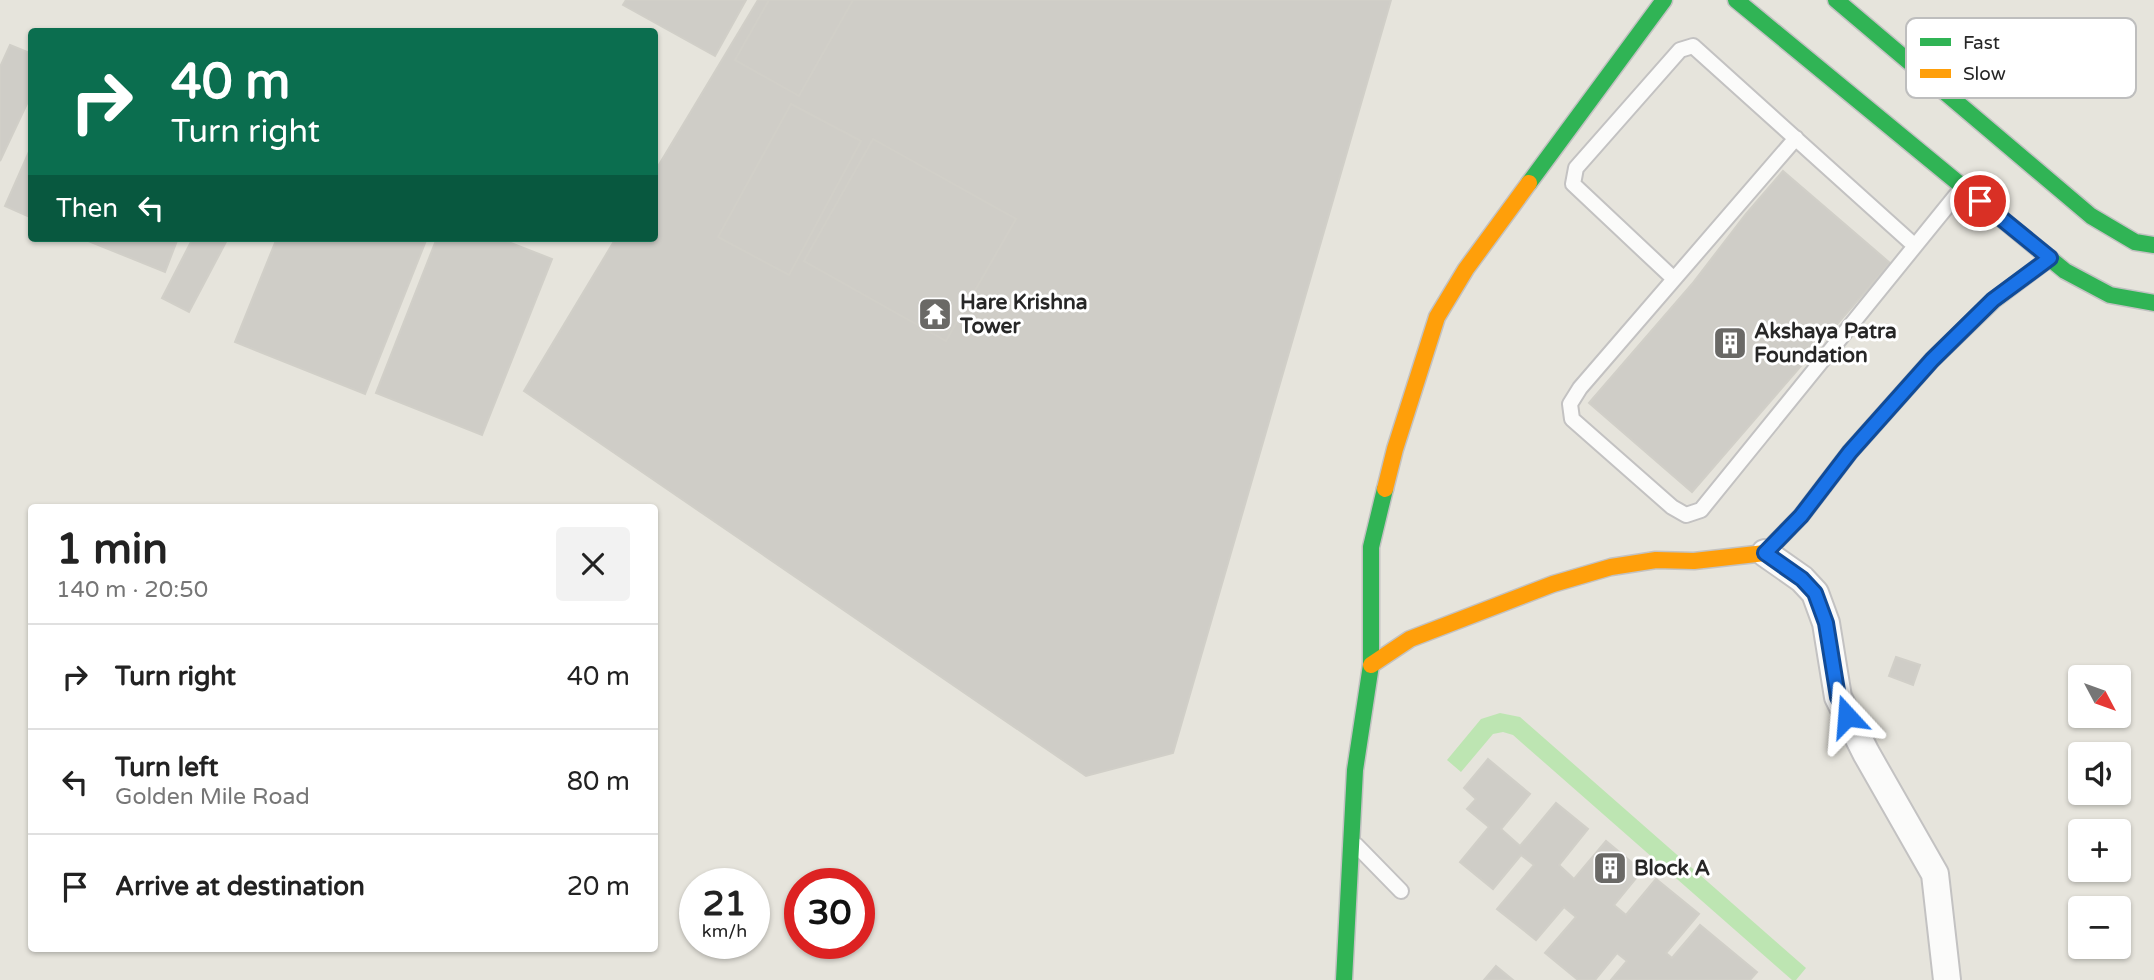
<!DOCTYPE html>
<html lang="en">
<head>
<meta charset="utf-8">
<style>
  body { margin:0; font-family:"Varela Round",sans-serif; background:#f2f2f2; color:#222; height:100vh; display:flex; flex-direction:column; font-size:26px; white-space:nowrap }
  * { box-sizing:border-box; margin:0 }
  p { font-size:23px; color:#767676 }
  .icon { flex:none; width:38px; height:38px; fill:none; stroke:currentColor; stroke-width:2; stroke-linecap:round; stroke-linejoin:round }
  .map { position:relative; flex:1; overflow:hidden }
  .panel { position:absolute; left:28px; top:504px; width:630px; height:448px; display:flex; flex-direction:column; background:#fff; border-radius:7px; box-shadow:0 2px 5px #0004 }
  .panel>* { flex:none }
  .guide { position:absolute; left:28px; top:28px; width:630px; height:214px; border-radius:7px; box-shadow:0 2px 5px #0004; background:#0b6e4f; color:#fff; overflow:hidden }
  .needle { width:46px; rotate:131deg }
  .fabs { position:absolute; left:2068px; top:665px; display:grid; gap:14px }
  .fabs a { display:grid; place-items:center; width:63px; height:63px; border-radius:7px; background:#fff; box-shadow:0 2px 5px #0004; font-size:35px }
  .speed { position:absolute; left:679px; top:868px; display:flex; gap:14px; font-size:35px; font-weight:700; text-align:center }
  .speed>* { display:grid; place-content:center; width:91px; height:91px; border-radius:50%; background:#fff; box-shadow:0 2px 5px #0004; line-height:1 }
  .speed small { font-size:18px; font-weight:400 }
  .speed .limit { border:10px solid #d22; background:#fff; color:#111 }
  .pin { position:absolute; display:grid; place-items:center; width:60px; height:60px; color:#fff; margin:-30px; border:4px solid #fff; border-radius:50%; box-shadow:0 2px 7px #0007 }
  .me { position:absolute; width:77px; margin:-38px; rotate:341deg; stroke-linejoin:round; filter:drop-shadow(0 0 5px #0008) }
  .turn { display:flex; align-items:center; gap:24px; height:147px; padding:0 28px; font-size:32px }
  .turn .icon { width:91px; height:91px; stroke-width:2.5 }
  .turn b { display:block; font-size:49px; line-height:60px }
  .then { display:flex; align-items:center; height:66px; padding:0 28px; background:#0003; gap:14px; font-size:26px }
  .round { display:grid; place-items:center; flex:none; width:74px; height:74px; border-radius:7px; background:#f2f2f2 }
  .summary { display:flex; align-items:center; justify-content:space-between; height:119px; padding:0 28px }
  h1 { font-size:42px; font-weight:700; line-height:52px }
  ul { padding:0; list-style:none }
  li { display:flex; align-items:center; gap:21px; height:105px; padding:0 28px; border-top:2px solid #e0e0e0 }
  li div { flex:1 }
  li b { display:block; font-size:26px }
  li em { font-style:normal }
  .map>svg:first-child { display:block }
  .green { fill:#bde5b2 }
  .building { fill:#cfcdc7; stroke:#d1cfc8; stroke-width:2 }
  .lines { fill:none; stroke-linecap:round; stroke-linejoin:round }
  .lane-casing { stroke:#c3c2c2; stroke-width:18 }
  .street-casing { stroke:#c3c2c2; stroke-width:30 }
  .fast-casing { stroke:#c3c2c2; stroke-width:19 }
  .slow-casing { stroke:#c3c2c2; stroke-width:19 }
  .lane { stroke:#fbfbfa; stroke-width:14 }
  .street { stroke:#fbfbfa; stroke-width:26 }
  .fast { stroke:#30b455; stroke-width:16 }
  .slow { stroke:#ff9f0a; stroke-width:16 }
  .route-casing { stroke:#114b97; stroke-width:18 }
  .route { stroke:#1a73e8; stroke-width:12 }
  .labels { text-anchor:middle; stroke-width:6; stroke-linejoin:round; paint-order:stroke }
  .poi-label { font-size:21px; font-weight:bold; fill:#272727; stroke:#fff; text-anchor:start }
  .key { fill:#fff; stroke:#bebebe; stroke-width:2 }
  .key-label { font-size:19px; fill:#272727 }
</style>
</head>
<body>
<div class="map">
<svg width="2154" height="980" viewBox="0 0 2154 980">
  <rect width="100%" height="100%" fill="#e6e4dc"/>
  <path class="green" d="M1500,713L1520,717L1806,968L1796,980H1792L1513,735L1503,732L1493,734L1461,772L1447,760L1481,719Z"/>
  <path class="building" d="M626,0H746L715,56L623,5Z
    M758,0H1391L1173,753L1086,776L524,391L616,238H654V173Z
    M769,0H853L799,96L735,60Z
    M10,45L32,54V93L0,161V67Z
    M791,104L861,141L789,275L718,237Z
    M873,139L1016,219L946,341L804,261Z
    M32,145V218L5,206Z
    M1783,171L1890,263L1692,492L1589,403L1692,284L1746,214Z
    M81,238H178L165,272Z
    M193,238H228L189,312L162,298Z
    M277,238H427L365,394L235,342Z
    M437,238H498L552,259L482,435L376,393Z
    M1896,657L1920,665L1913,685L1889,676Z
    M1488,759L1530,794L1501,829L1520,846L1556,803L1588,829L1559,865L1574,879L1606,841L1642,871L1614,905L1626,915L1656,879L1699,914L1666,953L1672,958L1700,925L1757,972L1750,980H1611L1627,961L1617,953L1595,980H1578L1545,953L1576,917L1564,907L1536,940L1497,909L1534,865L1521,855L1493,889L1460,862L1489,827L1467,809L1476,799L1464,788Z
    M1496,966L1513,980H1484Z"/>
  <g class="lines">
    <g class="lane-casing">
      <path id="lane" d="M1796,138L1580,388L1570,404L1572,419L1672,507L1686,515L1701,510L1962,188
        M1674,279L1573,184L1576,168L1680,50L1693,46L1915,246
        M1356,845L1401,891"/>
    </g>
    <g class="street-casing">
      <path id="street" d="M1765,553L1802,579L1815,593L1826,623L1838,697L1866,753L1935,874L1947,980"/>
    </g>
    <g class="fast-casing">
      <path id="fast" d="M1736,0L2065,271L2110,295L2154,303
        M1836,0L2091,216L2135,242L2154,245
        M1529,183L1664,0
        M1765,553L1801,516L1850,452L1932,360L1994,300L2050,258
        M1344,980L1355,770L1371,665V547L1385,489"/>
    </g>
    <g class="slow-casing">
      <path id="slow" d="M1385,489L1395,449L1437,317L1466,269L1529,183
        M1371,665L1410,639L1553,584L1611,567L1656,560L1694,561L1765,553"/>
    </g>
    <use href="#lane" class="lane"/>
    <use href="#street" class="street"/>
    <use href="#fast" class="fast"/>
    <use href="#slow" class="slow"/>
  </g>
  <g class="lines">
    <g class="route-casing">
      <path id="route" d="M1847,716L1838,697L1826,623L1815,593L1802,579L1765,553L1801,516L1850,452L1932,360L1993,300L2050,258L1980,201"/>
    </g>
    <use href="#route" class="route"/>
  </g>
  <defs>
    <g id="temple-square" transform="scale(1.75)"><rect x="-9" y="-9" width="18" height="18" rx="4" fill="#6a6966" stroke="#fff"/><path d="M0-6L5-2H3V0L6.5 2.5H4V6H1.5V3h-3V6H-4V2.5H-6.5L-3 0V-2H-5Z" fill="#fff"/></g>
    <g id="building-square" transform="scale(1.75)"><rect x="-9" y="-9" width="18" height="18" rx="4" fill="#6a6966" stroke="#fff"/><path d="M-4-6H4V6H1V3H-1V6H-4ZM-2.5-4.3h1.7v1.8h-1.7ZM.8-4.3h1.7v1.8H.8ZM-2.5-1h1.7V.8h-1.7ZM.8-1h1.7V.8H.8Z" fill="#fff"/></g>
  </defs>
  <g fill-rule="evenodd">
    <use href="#temple-square" x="935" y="314"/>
    <use href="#building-square" x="1730" y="343"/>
    <use href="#building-square" x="1610" y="868"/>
  </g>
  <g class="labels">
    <g class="poi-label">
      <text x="960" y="309">Hare Krishna<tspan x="960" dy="24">Tower</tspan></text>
      <text x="1754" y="338">Akshaya Patra<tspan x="1754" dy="24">Foundation</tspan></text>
      <text x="1634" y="875">Block A</text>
    </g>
  </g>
  <rect x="1906" y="18" width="230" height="80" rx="10" class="key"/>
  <rect x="1920" y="38" width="31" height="8" fill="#30b455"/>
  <rect x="1920" y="69" width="31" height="9" fill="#ff9f0a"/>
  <g class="key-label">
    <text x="1963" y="49">Fast</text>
    <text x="1963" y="80">Slow</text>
  </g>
</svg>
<div class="fabs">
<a><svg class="needle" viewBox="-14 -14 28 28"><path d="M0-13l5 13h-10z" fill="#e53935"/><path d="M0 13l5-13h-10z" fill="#767676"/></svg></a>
<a><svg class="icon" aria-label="sound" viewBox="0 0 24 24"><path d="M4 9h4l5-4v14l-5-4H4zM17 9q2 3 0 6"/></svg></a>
<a>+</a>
<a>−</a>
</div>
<div class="speed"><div>21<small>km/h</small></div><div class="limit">30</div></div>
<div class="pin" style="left:1980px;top:201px;background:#d93025"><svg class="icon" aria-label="arrive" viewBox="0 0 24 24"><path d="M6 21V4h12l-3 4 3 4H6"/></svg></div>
<svg class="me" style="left:1847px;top:716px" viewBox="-20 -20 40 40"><path d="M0-17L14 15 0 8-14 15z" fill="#1a73e8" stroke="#fff" stroke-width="4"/></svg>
<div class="guide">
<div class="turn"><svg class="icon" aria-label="right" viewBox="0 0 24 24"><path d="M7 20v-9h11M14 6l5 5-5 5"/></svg><div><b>40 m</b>Turn right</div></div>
<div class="then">Then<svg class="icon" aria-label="left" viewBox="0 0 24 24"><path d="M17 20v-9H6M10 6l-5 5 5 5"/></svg></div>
</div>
<section class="panel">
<div class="summary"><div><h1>1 min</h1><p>140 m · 20:50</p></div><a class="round"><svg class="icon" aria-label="close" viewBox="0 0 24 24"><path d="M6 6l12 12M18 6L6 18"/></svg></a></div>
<ul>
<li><svg class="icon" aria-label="right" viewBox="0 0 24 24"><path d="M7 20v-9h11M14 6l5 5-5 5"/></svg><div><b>Turn right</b></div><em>40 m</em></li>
<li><svg class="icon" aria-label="left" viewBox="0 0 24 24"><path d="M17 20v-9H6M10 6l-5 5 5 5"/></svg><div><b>Turn left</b><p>Golden Mile Road</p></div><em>80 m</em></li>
<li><svg class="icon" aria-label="arrive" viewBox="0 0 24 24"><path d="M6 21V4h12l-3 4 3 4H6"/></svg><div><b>Arrive at destination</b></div><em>20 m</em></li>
</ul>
</section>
</div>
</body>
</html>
